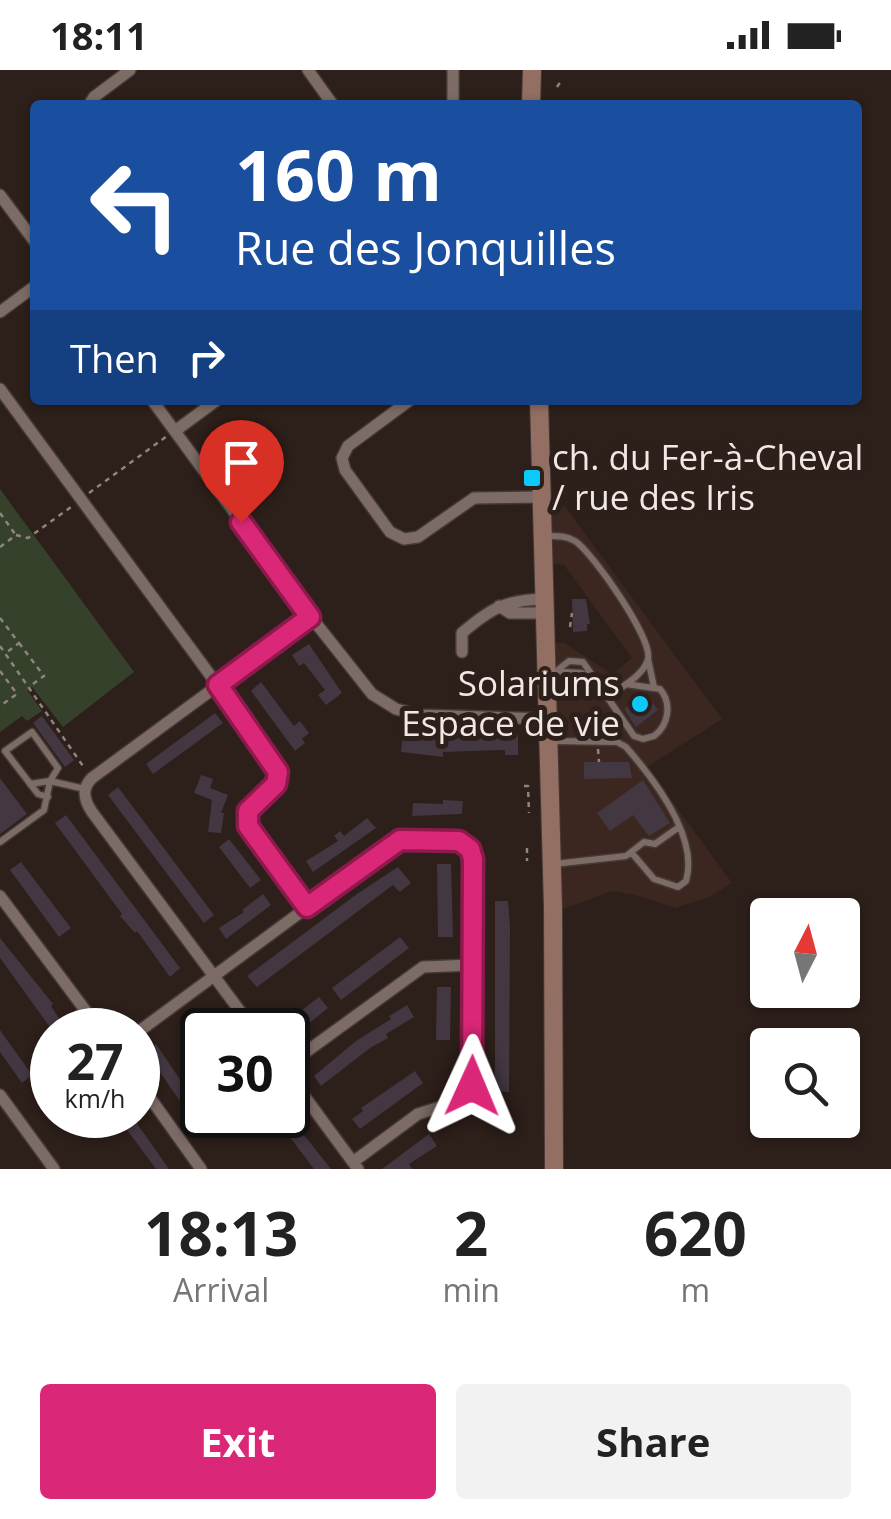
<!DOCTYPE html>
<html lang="en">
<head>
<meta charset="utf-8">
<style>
  body { margin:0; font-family:"Open Sans",sans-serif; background:#f2f2f2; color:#222; height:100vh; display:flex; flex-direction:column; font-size:38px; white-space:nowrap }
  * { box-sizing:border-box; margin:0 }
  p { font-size:32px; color:#767676 }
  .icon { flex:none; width:55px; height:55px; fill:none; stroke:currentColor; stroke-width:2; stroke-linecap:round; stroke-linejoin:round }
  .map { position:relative; height:1099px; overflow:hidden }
  .sheet { display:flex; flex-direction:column; background:#fff; flex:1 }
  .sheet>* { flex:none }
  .banner { position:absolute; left:30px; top:30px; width:832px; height:305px; border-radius:10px; box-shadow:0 2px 8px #0004; background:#1a4fa0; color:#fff; overflow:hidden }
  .needle { width:65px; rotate:6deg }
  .fabs { position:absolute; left:750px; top:828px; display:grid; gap:20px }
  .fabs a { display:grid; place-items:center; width:110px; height:110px; border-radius:10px; background:#fff; box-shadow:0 2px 8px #0004; font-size:50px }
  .speed { position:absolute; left:30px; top:938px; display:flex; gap:20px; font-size:50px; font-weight:700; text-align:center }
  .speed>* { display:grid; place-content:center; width:130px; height:130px; border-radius:50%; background:#fff; box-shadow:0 2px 8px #0004; line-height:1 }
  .speed small { font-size:25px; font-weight:400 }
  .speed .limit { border:5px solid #111; border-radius:15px; background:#fff; color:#111 }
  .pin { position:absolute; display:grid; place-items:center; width:85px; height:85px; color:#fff; margin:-102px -42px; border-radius:50% 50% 50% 0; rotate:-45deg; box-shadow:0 0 10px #0007 }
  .pin .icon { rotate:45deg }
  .me { position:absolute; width:110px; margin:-55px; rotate:1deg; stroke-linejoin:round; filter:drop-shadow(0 0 8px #0008) }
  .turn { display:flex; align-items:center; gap:35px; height:210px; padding:0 40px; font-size:45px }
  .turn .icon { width:130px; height:130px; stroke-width:2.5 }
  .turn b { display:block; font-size:70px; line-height:85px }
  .then { display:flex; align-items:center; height:95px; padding:0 40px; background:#0003; gap:20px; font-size:38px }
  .eta { display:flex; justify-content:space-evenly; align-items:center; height:170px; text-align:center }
  .eta b { font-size:60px; font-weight:700; line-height:70px }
  .primary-button { display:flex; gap:20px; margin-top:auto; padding:20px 40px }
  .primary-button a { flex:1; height:115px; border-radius:10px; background:#db2777; color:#fff; font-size:40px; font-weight:700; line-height:115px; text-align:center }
  .primary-button a+a { background:#f2f2f2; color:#222 }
  .status { display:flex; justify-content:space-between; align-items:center; height:70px; padding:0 50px; background:#fff; direction:ltr }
  .status svg { height:28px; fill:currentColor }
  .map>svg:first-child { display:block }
  .built { fill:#3b2720 }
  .green { fill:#35412a }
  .building { fill:#433741 }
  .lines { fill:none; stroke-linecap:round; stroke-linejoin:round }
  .lane-casing { stroke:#453a36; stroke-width:9 }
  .street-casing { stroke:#453a36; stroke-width:14 }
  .secondary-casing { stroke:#453a36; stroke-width:20 }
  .path { stroke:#8f847f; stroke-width:2.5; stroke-dasharray:5 5; stroke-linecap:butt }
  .lane { stroke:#7d6c66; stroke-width:6 }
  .street { stroke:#7d6c66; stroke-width:11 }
  .secondary { stroke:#936e62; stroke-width:18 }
  .route-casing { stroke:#8e194d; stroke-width:25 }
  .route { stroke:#db2777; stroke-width:18 }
  .poi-dot { fill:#0bcafa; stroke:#2d1f1a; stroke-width:4 }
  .labels { text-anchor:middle; stroke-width:10; stroke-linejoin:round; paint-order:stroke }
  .poi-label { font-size:35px; fill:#f1e8e4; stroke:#2d1f1a; text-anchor:start }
</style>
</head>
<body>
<div class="status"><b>18:11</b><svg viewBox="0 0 49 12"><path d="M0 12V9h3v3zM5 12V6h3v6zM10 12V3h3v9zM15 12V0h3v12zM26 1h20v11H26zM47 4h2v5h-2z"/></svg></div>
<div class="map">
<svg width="891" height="1099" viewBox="0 0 891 1099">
  <rect width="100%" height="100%" fill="#2d1f1a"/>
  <path class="built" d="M552,437H565L722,649L647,697L732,813L709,827L675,838L636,825L611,821L561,840L555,573H565L612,604L632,588L564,495L553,494Z"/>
  <path class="green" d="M0,419L134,602L63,657L32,617L28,621L42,641L27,651L22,646L0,662Z"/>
  <path class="building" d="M572,529H586L590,554H587V561L573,562Z
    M309,574L342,623L326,635L318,625L325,620L304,593L299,596L292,585Z
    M261,612L294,656L300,651L309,663L302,669L305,673L295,681L251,621Z
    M645,624L658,640L636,657L624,639Z
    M215,643L223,653L153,704L146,694Z
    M42,646L74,690L65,697L33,653Z
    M403,663L451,667L518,665V685H505V680L443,682V687L401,682Z
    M584,692H629L632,708L584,709Z
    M201,705L213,709L210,718L228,725L221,743H224L221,763L208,762L212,730L194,723Z
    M0,708L27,744L0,764Z
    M643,710L670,753L649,766L633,745L610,761L597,743Z
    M118,717L214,845L204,853L108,725Z
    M443,730L463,731L462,744L412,746L413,733L443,734Z
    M66,745L180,898L170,907L137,861L135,863L120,846L122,844L55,753Z
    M367,748L376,758L313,802L306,791L338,771L334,766L340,761L344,766Z
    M229,769L261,810L250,818L219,777Z
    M21,792L71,858L59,867L10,800Z
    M437,794H451L453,867H438Z
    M398,797L411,813L400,822L393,815L257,917L247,906L357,824Z
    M263,824L271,835L226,869L219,858L244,842L242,840Z
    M495,831H508L510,856L509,1022L495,1021Z
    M400,867L409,878L341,930L332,918Z
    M0,868L53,934L51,936L67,960H52L0,888Z
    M437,917H451L450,970H436Z
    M319,927L328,938L312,951L288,969V960H276Z
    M407,935L414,947L386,964L388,968L370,978L321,1016L314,1006L356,971L391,949L389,946Z
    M0,960L32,1005L22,1013L0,982Z
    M156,974L181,1011L187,1007L199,1025L194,1029L202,1045H214L223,1057L206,1069L146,982Z
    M415,1001L423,1013L360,1059L352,1049L363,1041L361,1038Z
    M116,1045H131L169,1099H156Z
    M273,1045H288L331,1099H314Z
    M429,1064L437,1076L409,1094L412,1099H382Z"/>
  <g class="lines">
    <g class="lane-casing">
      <path id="lane" d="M544,466C555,466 565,465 575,471C593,483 653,569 648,589C644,604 626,614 615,622L582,603L548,601
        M648,589L654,617
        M559,599L569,591L583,592L634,666L643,669L654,666C669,655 672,633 660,619L626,614
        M552,671L617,672L626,677C653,708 699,767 686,811L678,817L654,809L631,782
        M30,714L50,711L58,698L32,662L5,681L38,724L48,727
        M0,772L44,740L50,711L85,719
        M554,794L626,786L644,772L655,774L679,757"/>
    </g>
    <g class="street-casing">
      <path id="street" d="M308,0L333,35
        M89,35L94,27L130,0
        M453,35V0
        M0,125L35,172
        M0,242L35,216
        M0,319L274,692C287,724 246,725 247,753L307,837
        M152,330L311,547L372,624L396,639L419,645L548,649
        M410,330L348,376L342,388L345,400L390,462L404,469L418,467L474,428L542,427
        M175,361L217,330
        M499,536L510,543H545
        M462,582V563C491,538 506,530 544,529
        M0,826L100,960
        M254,960L92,742C84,730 81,719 92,708L311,547
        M138,962L393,774L404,769L463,772L470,779L473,789L471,1018L462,1030L418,1044L353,1092
        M288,995L423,897L472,895
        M288,1004L358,1099
        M138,1011L201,1099
        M0,1025L54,1099"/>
    </g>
    <g class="secondary-casing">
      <path id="secondary" d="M531,35L532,0
        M539,330L553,838L554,1099"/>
    </g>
    <path class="path" d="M557,17L561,11
      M89,423L167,366
      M0,443L15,464
      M0,477L16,465L28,468L71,437
      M0,548L19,573L7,582
      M570,557L572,543
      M19,573L44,606L30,616
      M0,576L85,699
      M0,601L17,624L0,636
      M598,679L599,692
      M524,716H528L529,743
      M527,778V791"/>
    <use href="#lane" class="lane"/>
    <use href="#street" class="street"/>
    <use href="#secondary" class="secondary"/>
  </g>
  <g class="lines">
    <g class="route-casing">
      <path id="route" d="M241,452L310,547L218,615L278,702L276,714L248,741V756L307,837L400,770L459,771L470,779L473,789L472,1016"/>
    </g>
    <use href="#route" class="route"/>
  </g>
  <g class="poi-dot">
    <rect x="522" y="398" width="20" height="20" rx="5"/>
    <circle cx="640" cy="634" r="10"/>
  </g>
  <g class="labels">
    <g class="poi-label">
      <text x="552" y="400">ch. du Fer-à-Cheval<tspan x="552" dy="40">/ rue des Iris</tspan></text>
      <text x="620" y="626" text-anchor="end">Solariums<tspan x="620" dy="40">Espace de vie</tspan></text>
    </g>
  </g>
</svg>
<div class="fabs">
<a><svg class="needle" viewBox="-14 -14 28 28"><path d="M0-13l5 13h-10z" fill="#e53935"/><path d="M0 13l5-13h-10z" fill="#767676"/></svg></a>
<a><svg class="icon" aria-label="search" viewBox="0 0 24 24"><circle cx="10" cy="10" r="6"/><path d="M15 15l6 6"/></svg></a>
</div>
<div class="speed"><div>27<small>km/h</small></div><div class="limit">30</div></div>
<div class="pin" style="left:241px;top:452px;background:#d93025"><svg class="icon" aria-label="arrive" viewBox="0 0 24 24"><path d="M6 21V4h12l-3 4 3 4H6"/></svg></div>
<svg class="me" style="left:472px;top:1016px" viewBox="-20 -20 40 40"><path d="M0-17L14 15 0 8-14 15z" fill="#db2777" stroke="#fff" stroke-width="4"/></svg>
<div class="banner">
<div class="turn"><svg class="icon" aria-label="left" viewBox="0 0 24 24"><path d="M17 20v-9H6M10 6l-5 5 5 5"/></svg><div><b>160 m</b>Rue des Jonquilles</div></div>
<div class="then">Then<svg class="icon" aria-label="right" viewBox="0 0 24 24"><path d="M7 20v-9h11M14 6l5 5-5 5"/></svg></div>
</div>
</div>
<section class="sheet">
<div class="eta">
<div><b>18:13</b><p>Arrival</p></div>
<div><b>2</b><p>min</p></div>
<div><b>620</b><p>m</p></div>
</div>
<div class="primary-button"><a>Exit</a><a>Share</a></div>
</section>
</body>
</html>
